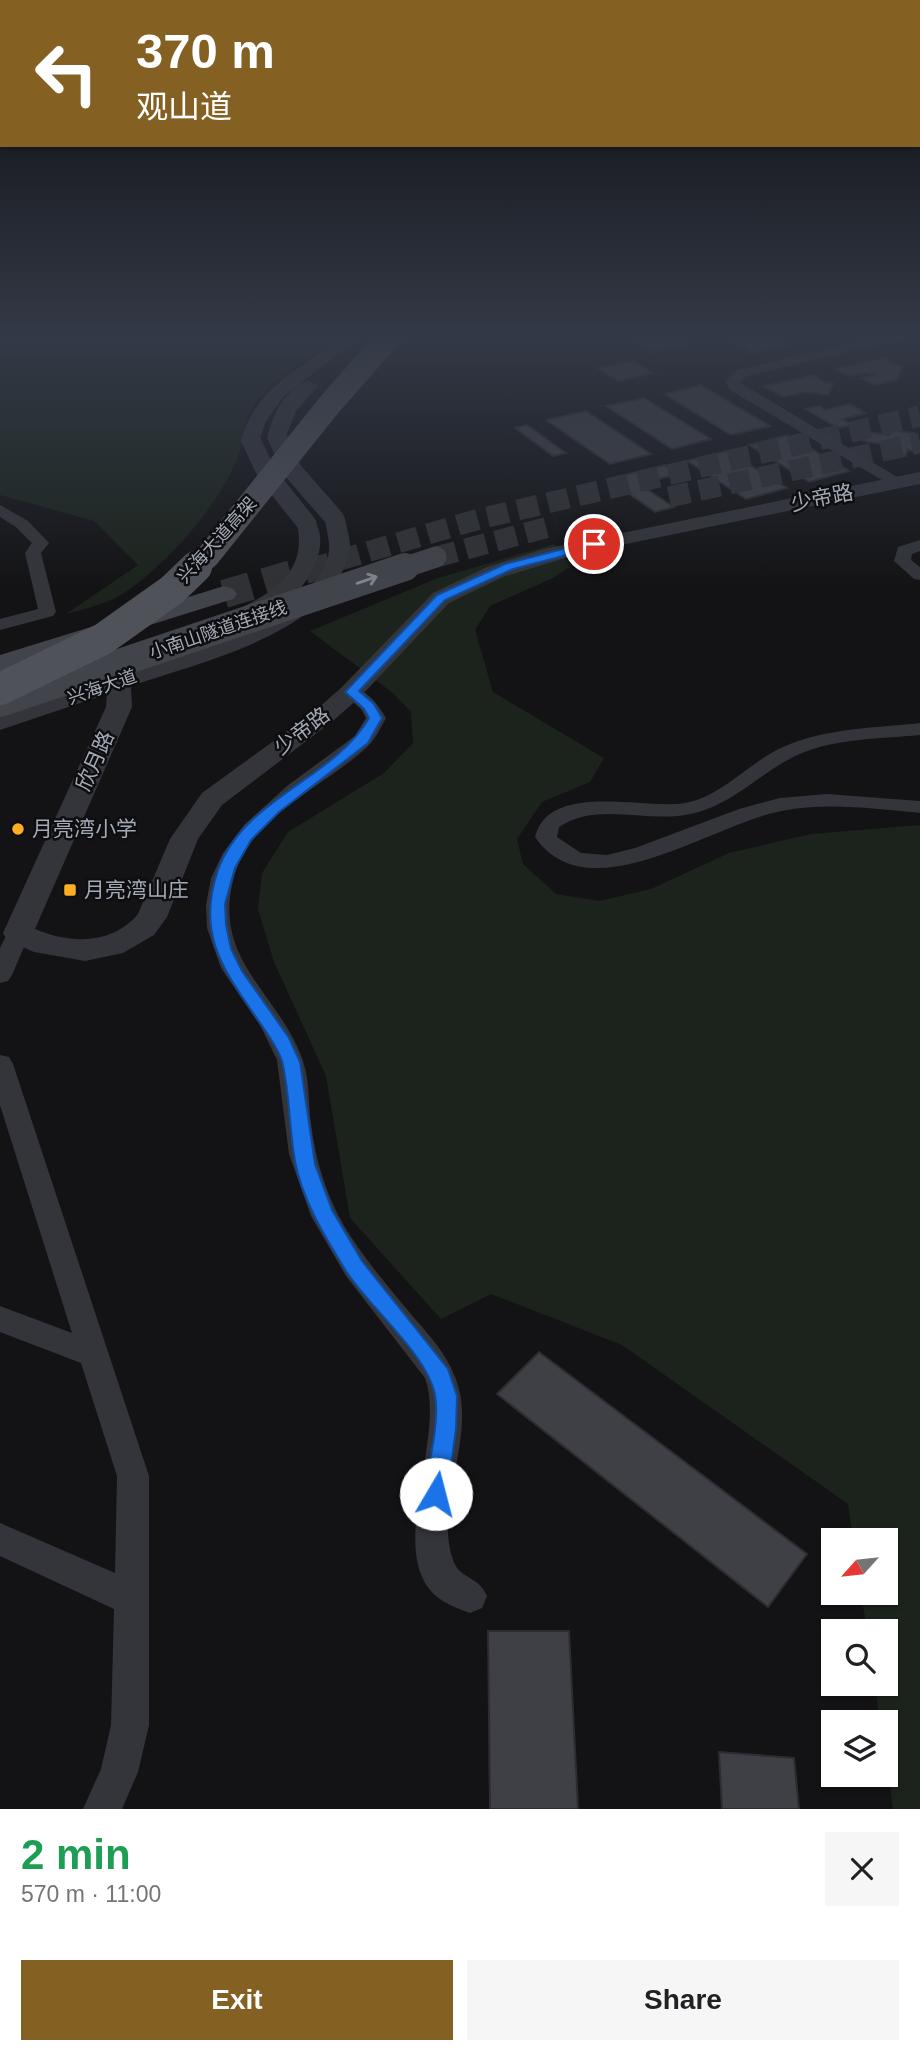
<!DOCTYPE html>
<html lang="en">
<head>
<meta charset="utf-8">
<style>
  body { margin:0; font-family:Arial,"Noto Sans SC",sans-serif; background:#f6f6f6; color:#202124; height:100vh; display:flex; flex-direction:column; font-size:26px; white-space:nowrap }
  * { box-sizing:border-box; margin:0 }
  p { font-size:23px; color:#757577 }
  .icon { flex:none; width:38px; height:38px; fill:none; stroke:currentColor; stroke-width:2; stroke-linecap:round; stroke-linejoin:round }
  .map { position:relative; height:1809px; overflow:hidden }
  .side { display:flex; flex-direction:column; background:#fff; flex:1 }
  .side>* { flex:none }
  .hud { position:absolute; left:0px; top:0px; width:920px; height:147px; box-shadow:0 2px 5px #0004; background:#846023; color:#fff; overflow:hidden }
  .needle { width:46px; rotate:243deg }
  .controls { position:absolute; left:821px; top:1528px; display:grid; gap:14px }
  .controls a { display:grid; place-items:center; width:77px; height:77px; border-radius:0px; background:#fff; box-shadow:0 2px 5px #0004; font-size:35px }
  .pin { position:absolute; display:grid; place-items:center; width:60px; height:60px; color:#fff; margin:-30px; border:4px solid #fff; border-radius:50%; box-shadow:0 2px 7px #0007 }
  .me { position:absolute; width:77px; margin:-38px; rotate:8deg; stroke-linejoin:round; filter:drop-shadow(0 0 5px #0008) }
  .turn { display:flex; align-items:center; gap:24px; height:147px; padding:0 21px; font-size:32px }
  .turn .icon { width:91px; height:91px; stroke-width:2.5 }
  .turn b { display:block; font-size:49px; line-height:60px }
  .round { display:grid; place-items:center; flex:none; width:74px; height:74px; border-radius:0px; background:#f6f6f6 }
  .head { display:flex; align-items:center; justify-content:space-between; height:119px; padding:0 21px }
  h1 { font-size:42px; font-weight:700; line-height:52px; color:#1e9e55 }
  .action { display:flex; gap:14px; margin-top:auto; padding:14px 21px }
  .action a { flex:1; height:80px; border-radius:0px; background:#846023; color:#fff; font-size:28px; font-weight:700; line-height:80px; text-align:center }
  .action a+a { background:#f6f6f6; color:#202124 }
  .map>svg:first-child { display:block }
  .green { fill:#1b231c }
  .building { fill:#3f4045; stroke:#2d2d31; stroke-width:2 }
  .lines { fill:none; stroke-linecap:round; stroke-linejoin:round }
  .secondary-tunnel-far1 { stroke:#303135; stroke-width:21; stroke-dasharray:21 10; stroke-linecap:butt }
  .secondary-tunnel { stroke:#303135; stroke-width:28; stroke-dasharray:28 14; stroke-linecap:butt }
  .minor { fill:#34353b; fill-rule:evenodd }
  .tertiary { fill:#34353b; fill-rule:evenodd }
  .secondary { fill:#42444b; fill-rule:evenodd }
  .tertiary-bridge { stroke:#34353b; stroke-width:19 }
  .secondary-bridge-far1 { stroke:#42444b; stroke-width:21 }
  .secondary-bridge { stroke:#42444b; stroke-width:28 }
  .primary-bridge-far1 { stroke:#50525a; stroke-width:24 }
  .primary-bridge { stroke:#50525a; stroke-width:32 }
  .oneway { stroke:#818691 }
  .route { fill:#1a73e8; stroke:#114b97; stroke-width:2 }
  .poi-dot { fill:#ffae21; stroke:#0e0e10; stroke-width:2.5 }
  .labels { text-anchor:middle; stroke-width:5; stroke-linejoin:round; paint-order:stroke }
  .far-street-label { font-size:18px; fill:#a3aab7; stroke:#0e0e10 }
  .street-label { font-size:21px; fill:#a3aab7; stroke:#0e0e10 }
  .poi-label { font-size:21px; fill:#a3aab7; stroke:#0e0e10; text-anchor:start }
</style>
</head>
<body>
<div class="map">
<svg width="920" height="1809" viewBox="0 0 920 1809">
  <rect width="100%" height="100%" fill="#131315"/>
  <path class="green" d="M0,336H340C314,359 278,374 256,402C243,419 245,439 238,457C219,505 171,559 130,589C111,603 88,608 66,614L138,565L94,521L0,495Z
    M554,544L571,566L553,578L490,606L475,630L493,692L604,758L590,782L542,802L517,839L523,864L556,894L599,901L651,889L729,853L811,834L920,825V1809H893L886,1757V1722H880L875,1684H886V1631H867L861,1593L886,1592V1540H853L848,1504L622,1345L491,1294L441,1319L350,1218L326,1076L274,962L258,909L262,873L288,832L384,773L413,743L411,712L393,693L310,631L438,578Z"/>
  <path class="building" d="M651,336H673L688,345L654,352L634,340Z
    M748,336H769L785,345L752,352L730,340Z
    M883,358L892,364L902,366L898,379L874,385L861,378L878,374L866,373L849,376L835,369Z
    M633,361L654,373L618,381L598,368Z
    M815,375L823,382L833,383L828,395L806,392L783,397L764,386Z
    M701,385L770,426L731,435L664,394Z
    M644,398L711,439L672,449L606,406Z
    M849,404L866,413L842,419L853,425L838,428L805,409L819,406L825,410Z
    M586,411L651,454L610,464L546,420Z
    M527,425L566,453L553,456L515,428Z
    M890,430L914,433L913,440L920,441V452L907,450L906,456L889,454L892,445L863,441L862,431L889,435Z
    M788,435L849,471L809,482L749,445Z
    M727,451L787,488L746,499L687,461Z
    M665,465L679,474L649,481L645,488L674,507L655,512L608,479Z
    M539,1352L807,1554L768,1607L497,1394Z
    M488,1631H569L578,1809H490Z
    M719,1752L794,1758L799,1809H722Z"/>
  <g class="lines">
    <path class="secondary-tunnel-far1" d="M669,497L920,443
      M436,557L556,525
      M309,569L479,519L920,416"/>
    <path class="secondary-tunnel" d="M224,594L315,567"/>
    <path class="minor" d="M888,336H913L747,376L739,382L902,480L905,483L902,486H892L730,390L725,381L737,370Z
      M0,505L28,521L49,543L41,553L56,612L53,616L0,630V619L38,609L25,553L32,543L16,527L0,517Z
      M920,540V551L912,554L911,560L920,567V580L914,579L894,561L898,547Z
      M351,686C367,690 378,704 386,718C381,727 376,738 369,745C325,788 249,814 233,881C213,961 280,994 303,1061C310,1081 308,1103 311,1124C315,1158 326,1194 343,1224C362,1256 386,1284 410,1313C427,1333 445,1351 455,1377C479,1434 433,1503 453,1560C459,1579 479,1576 487,1596L482,1608L470,1613C459,1609 445,1604 436,1596C385,1551 447,1437 425,1378L346,1276L311,1216L289,1154L277,1060L261,1027L221,968L207,928L206,905L211,878L223,853L244,825L287,786L355,736L366,718L361,709L341,692Z
      M920,723V735C878,739 832,738 793,757C756,776 729,808 685,815C643,822 597,802 559,827L557,837L581,853L607,855L635,848L739,809L780,798L827,794L920,801V813C874,809 828,802 782,811C713,823 588,915 535,837C549,781 644,810 685,803C723,796 749,762 783,747C825,728 874,728 920,723Z
      M18,925L26,928L30,933L12,975L8,981L0,983V948L10,928Z
      M0,1055L9,1057L13,1064L149,1476V1725L138,1772L122,1809H83L101,1769L111,1725L114,1609L0,1556V1523L115,1573L117,1476L81,1363L0,1332V1306L72,1333L0,1105Z"/>
    <path class="tertiary" d="M342,336H361L284,396L266,421L258,444H244L241,440C258,383 301,371 342,336Z
      M309,381L318,386L296,411L284,441H270L268,437C271,416 287,386 309,381Z
      M920,472V484L582,553L503,577L449,603L360,697L334,720L222,805L198,839L167,917L154,935L123,953L85,961L34,952L7,940L3,933L106,707L107,694L0,730V713L105,678L95,662L98,657L107,655L116,657L125,672C177,655 322,616 329,551C330,541 326,529 325,519L328,515H342L345,519C347,529 351,541 350,551C350,555 346,561 345,566C316,637 197,663 131,686L132,707L35,929C70,944 112,945 138,914L170,839L202,793L316,710L342,687L433,593L487,567L544,549Z
      M307,518L314,520C340,557 280,628 241,618L237,613L241,608C277,590 307,569 297,524L300,520Z"/>
    <path class="secondary" d="M224,586L233,589L237,594L233,599L0,672V655Z"/>
    <path class="tertiary-bridge" d="M277,437L293,471L335,519
      M251,440L267,474L307,524"/>
    <path class="secondary-bridge-far1" d="M400,569L436,557"/>
    <path class="secondary-bridge" d="M0,703L405,567"/>
    <path class="primary-bridge-far1" d="M194,569L208,556L330,404L390,336"/>
    <path class="primary-bridge" d="M0,689L103,639L172,590L196,567"/>
  </g>
  <defs><path id="oneway-shaft" d="M-6 0H5M1.5-3L5.5 0L1.5 3" fill="none" stroke-width="1.6" stroke-linecap="round" stroke-linejoin="round" transform="scale(1.75)"/></defs>
  <use class="oneway" href="#oneway-shaft" transform="translate(367 580) rotate(-19)"/>
  <linearGradient id="sky" x2="0" y2="1"><stop stop-color="#0a0a0c"/><stop offset="0.57" stop-color="#333946"/><stop offset="1" stop-color="#333946" stop-opacity="0"/></linearGradient>
  <rect width="920" height="590" fill="url(#sky)"/>
  <path class="route" d="M594,541L598,542V547L513,569L445,600L359,691L374,704L382,718L368,743L279,812L251,840L235,868L225,904L226,925L231,949L242,971L289,1038L300,1062L315,1164L332,1210L362,1261L448,1369L457,1396L456,1429L447,1494L444,1502L436,1505L428,1502L424,1494C428,1466 440,1423 435,1395C427,1354 369,1307 346,1271C326,1238 302,1200 295,1161C289,1128 290,1093 282,1061C277,1046 267,1033 258,1020C223,969 196,934 218,870C244,798 334,779 369,718L364,709L345,692L437,595L505,564Z"/>
  <g class="poi-dot">
    <circle cx="18" cy="829" r="7"/>
    <rect x="63" y="883" width="14" height="14" rx="3.5"/>
  </g>
  <g class="labels">
    <g class="far-street-label">
      <text transform="translate(217 540) rotate(-48)" y="6">兴海大道高架</text>
      <text transform="translate(218 630) rotate(-19)" y="6">小南山隧道连接线</text>
      <text transform="translate(102 687) rotate(-19)" y="6">兴海大道</text>
    </g>
    <g class="street-label">
      <text transform="translate(822 498) rotate(-11)" y="7">少帝路</text>
      <text transform="translate(302 731) rotate(-37)" y="7">少帝路</text>
      <text transform="translate(95 761) rotate(-66)" y="7">欣月路</text>
    </g>
    <g class="poi-label">
      <text x="32" y="836">月亮湾小学</text>
      <text x="84" y="897">月亮湾山庄</text>
    </g>
  </g>
</svg>
<div class="controls">
<a><svg class="needle" viewBox="-14 -14 28 28"><path d="M0-13l5 13h-10z" fill="#e53935"/><path d="M0 13l5-13h-10z" fill="#757577"/></svg></a>
<a><svg class="icon" aria-label="search" viewBox="0 0 24 24"><circle cx="10" cy="10" r="6"/><path d="M15 15l6 6"/></svg></a>
<a><svg class="icon" aria-label="layers" viewBox="0 0 24 24"><path d="M12 4l9 5-9 5-9-5zM3 14l9 5 9-5"/></svg></a>
</div>
<div class="pin" style="left:594px;top:544px;background:#d93025"><svg class="icon" aria-label="arrive" viewBox="0 0 24 24"><path d="M6 21V4h12l-3 4 3 4H6"/></svg></div>
<svg class="me" style="left:436px;top:1494px" viewBox="-20 -20 40 40"><circle r="19" fill="#fff"/><path d="M0-13L10 11 0 6-10 11z" fill="#1a73e8"/></svg>
<div class="hud">
<div class="turn"><svg class="icon" aria-label="left" viewBox="0 0 24 24"><path d="M17 20v-9H6M10 6l-5 5 5 5"/></svg><div><b>370 m</b>观山道</div></div>
</div>
</div>
<section class="side">
<div class="head"><div><h1>2 min</h1><p>570 m · 11:00</p></div><a class="round"><svg class="icon" aria-label="close" viewBox="0 0 24 24"><path d="M6 6l12 12M18 6L6 18"/></svg></a></div>
<div class="action"><a>Exit</a><a>Share</a></div>
</section>
</body>
</html>
